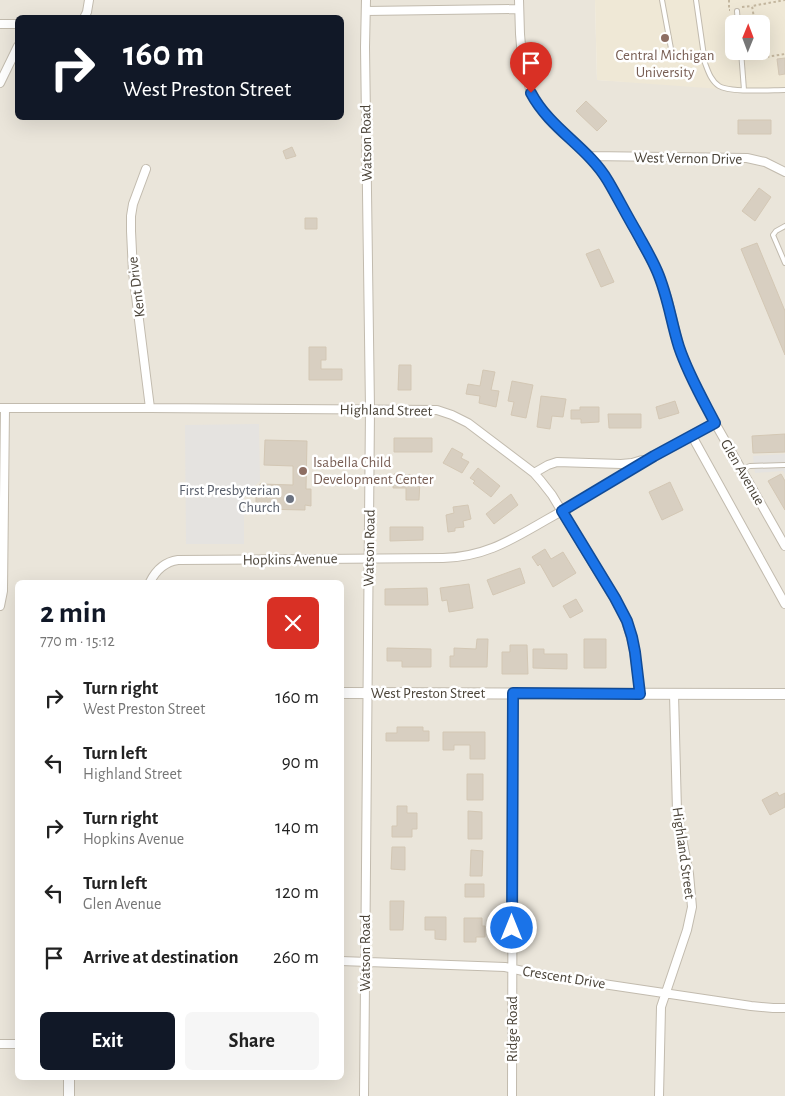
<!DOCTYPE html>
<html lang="en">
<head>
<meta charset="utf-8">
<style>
  body { margin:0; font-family:"Alegreya Sans",sans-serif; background:#f6f6f6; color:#222; height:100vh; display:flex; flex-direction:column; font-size:19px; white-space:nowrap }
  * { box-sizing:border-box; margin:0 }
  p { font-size:16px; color:#767676 }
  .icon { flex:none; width:28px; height:28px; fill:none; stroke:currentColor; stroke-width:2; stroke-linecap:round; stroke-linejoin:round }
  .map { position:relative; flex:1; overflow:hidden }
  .side { position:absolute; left:15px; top:580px; width:329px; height:500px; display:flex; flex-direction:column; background:#fff; border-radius:8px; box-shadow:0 5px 20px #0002 }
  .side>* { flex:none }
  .hud { position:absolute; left:15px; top:15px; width:329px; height:105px; border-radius:8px; box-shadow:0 5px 20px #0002; background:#111827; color:#fff; overflow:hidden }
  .needle { width:32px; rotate:1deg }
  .tools { position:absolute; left:725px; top:15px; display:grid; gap:10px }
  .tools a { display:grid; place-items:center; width:45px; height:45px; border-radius:8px; background:#fff; box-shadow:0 5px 20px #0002; font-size:25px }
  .pin { position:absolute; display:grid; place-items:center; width:42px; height:42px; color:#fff; margin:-51px -21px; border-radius:50% 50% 50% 0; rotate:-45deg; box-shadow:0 0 5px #0007 }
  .pin .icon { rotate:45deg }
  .me { position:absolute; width:55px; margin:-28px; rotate:0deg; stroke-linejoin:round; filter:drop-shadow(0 0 4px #0008) }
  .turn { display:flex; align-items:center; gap:18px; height:105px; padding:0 25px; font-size:22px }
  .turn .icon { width:65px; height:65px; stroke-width:2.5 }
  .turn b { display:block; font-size:35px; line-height:42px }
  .round { display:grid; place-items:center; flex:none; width:52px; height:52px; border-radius:8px; background:#f6f6f6 }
  .summary { display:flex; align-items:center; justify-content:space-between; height:85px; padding:0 25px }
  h1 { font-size:30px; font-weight:600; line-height:38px; color:#111827 }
  .action { display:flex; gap:10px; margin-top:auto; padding:10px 25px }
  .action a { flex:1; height:58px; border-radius:8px; background:#111827; color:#fff; font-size:20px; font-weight:600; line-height:58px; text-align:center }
  .action a+a { background:#f6f6f6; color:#222 }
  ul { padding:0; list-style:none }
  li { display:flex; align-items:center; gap:15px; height:65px; padding:0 25px }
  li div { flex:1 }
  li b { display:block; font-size:19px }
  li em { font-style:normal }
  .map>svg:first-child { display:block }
  .residential { fill:#eae5da; fill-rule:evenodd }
  .education { fill:#efe8d6; fill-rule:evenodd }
  .parking { fill:#e5e3e0 }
  .building { fill:#d8cfc1; stroke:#d3c7b4 }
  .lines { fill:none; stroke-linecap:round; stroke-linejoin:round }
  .service-casing { stroke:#c2bbae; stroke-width:6 }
  .minor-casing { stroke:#c2bbae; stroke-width:10 }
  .tertiary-casing { stroke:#c2bbae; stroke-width:12 }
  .path { stroke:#c4b79f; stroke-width:2; stroke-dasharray:2.5 2.5; stroke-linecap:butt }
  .service { stroke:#fff; stroke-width:4 }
  .minor { stroke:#fff; stroke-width:8 }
  .tertiary { stroke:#fff; stroke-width:10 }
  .route-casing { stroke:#114b97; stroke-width:12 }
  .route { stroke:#1a73e8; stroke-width:9 }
  .education-dot { fill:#8d6e63; stroke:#fff; stroke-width:2 }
  .worship-dot { fill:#6b7280; stroke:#fff; stroke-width:2 }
  .labels { text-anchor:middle; stroke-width:5; stroke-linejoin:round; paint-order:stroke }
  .education-label { font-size:15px; fill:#785e54; stroke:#fff }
  .street-label { font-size:15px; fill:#4b4439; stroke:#fff }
  .worship-label { font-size:15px; fill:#5b616d; stroke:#fff; text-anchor:end }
</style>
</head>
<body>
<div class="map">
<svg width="785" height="1096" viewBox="0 0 785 1096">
  <rect width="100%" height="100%" fill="#f6f3ec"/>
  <path class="residential" d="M0,0H595L597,80L785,91V1096H0ZM18,18H341V118H18ZM18,582H341V1078H18Z"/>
  <path class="education" d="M595,0H785V92L734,90L597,80ZM734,24H761V51H734Z"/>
  <path class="parking" d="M259,424L260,481L244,495V544H186L185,425Z
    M785,454V474L783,471L755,473L753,456Z"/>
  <path class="building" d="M785,58V74L779,75L777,59Z
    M586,101L607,121L597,131L576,111Z
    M738,120H771V134H738Z
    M292,147L296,156L286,159L283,151Z
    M759,188L771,197L755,221L742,211Z
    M305,218H317V229H305Z
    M757,243L785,311V355L741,249Z
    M599,249L614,282L601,287L586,254Z
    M309,347H326V360H321V369H342V380H309Z
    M399,365H411V390H398Z
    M483,370L495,372L491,390L499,391L496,407L479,403L480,396L466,394L468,384L480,386Z
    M512,381L533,385L526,418L511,415L514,402L508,401Z
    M541,396L566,399L563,417L552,416L550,429L537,427Z
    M675,401L679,413L659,419L656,407Z
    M580,407H599V422L581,423V419H571V410H580Z
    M608,414H641V428H609Z
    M785,434V452L753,453L752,436Z
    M394,438H432V452H394Z
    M265,440L307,441L306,489H311V506L305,505V510L260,509L261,504H256V489H260V484L293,485V466L264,465Z
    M452,448L463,454L461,458L469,462L462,473L443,463Z
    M478,468L500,486L491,497L473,483L475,481L470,478Z
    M394,474L413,475V479L420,480L419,500H406V488H393Z
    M781,474L785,481V510L768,481Z
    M670,482L683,510L662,520L649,492Z
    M511,494L518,505L494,524L486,514Z
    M468,505L471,519L463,521L464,527L455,528V531L448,532L446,515L454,513L453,507Z
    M390,527H423V540L390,541Z
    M545,549L551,559L563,552L576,573L553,587L540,564L538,566L532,557Z
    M520,568L525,583L493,595L487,580Z
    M469,584L473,608L449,612L447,600L442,601L440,588Z
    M427,588L428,605H385V589Z
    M576,599L583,611L570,618L563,606Z
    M477,639H488L487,667H450V656H454V648L476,649Z
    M584,639H606V668H584Z
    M510,645H527L528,674H502V652H510Z
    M387,648L431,649V667H402V661H387Z
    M533,649H544V654H567V669L533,668Z
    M397,727H423V731H429V741H386V733H397Z
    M443,732H485V759H470V745H454V750H443Z
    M467,774H483V800H467Z
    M777,792L779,796L785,793V807L770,815L762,800Z
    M397,806H407V813H417V829H412V837H392V826H397Z
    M468,811L482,812V839H468Z
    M392,847H405V870L391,869Z
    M471,850L483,851L482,876H470Z
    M465,884H484V897H465Z
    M390,901H404L403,930H390Z
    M425,917H446V940L435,939V930H425Z
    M464,918H482V926H485V937H476V942H464Z"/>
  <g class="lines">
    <g class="service-casing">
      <path id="service" d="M662,0L672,54
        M696,0L705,63C708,71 711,81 719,86C730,93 771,90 785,90
        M737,11L738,24
        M741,51L744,90
        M785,226L776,231L773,235L785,263
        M741,469L750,466L785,465"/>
    </g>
    <g class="minor-casing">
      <path id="minor" d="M519,0L520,34L522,57L531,93L538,105L551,121L589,156L608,181L657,271L667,297L679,346L690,374L715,423L785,546
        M366,11L519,9
        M84,18L87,12L89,0
        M0,24H18
        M0,83L18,46
        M589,156L747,158L765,162L785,172
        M146,169L133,204L131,216V231L133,272L150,408
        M0,408H150L437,410L452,415L468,423L534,473L541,481L552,495L624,615L633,644L640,694
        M692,436L785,604
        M534,473L548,465L557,462L621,464L632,463L642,460
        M150,582C156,570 164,562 178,560L443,558C485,557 511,540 546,520C575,504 603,487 631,469C658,453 687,439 715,423
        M0,606L3,591L5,408
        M341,961L505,967L536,974L751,1006L773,1008H785
        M0,1044H18
        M364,1096L370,409L365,47L366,0
        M512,1096L513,693
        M659,1096L661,1007L687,930L692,907L689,874L681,833L677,811L674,694"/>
    </g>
    <g class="tertiary-casing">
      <path id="tertiary" d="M341,693L785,694
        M69,1096V1078"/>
    </g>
    <path class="path" d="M729,0V10H730
      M742,7L752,6
      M755,24L752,6L785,0
      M758,51L759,58L785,54"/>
    <use href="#service" class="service"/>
    <use href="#minor" class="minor"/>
    <use href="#tertiary" class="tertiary"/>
  </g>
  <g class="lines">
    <g class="route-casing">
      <path id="route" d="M512,928L513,693L640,694L635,652L632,637L627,621L615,598L562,511L654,456L715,423C702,398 688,374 679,347C671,322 668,296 657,271C651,257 643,244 636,231C626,214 618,198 608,181C588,147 550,129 531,93"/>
    </g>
    <use href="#route" class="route"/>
  </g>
  <g class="education-dot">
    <circle cx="665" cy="38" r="5"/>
    <circle cx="303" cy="471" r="5"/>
  </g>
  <circle class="worship-dot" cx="290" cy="499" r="5"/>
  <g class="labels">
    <g class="education-label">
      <text x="665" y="60">Central Michigan<tspan x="665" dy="17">University</tspan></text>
      <text x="313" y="467" text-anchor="start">Isabella Child<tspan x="313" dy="17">Development Center</tspan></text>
    </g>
    <g class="street-label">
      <text transform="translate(366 143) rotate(-91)" y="5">Watson Road</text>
      <text transform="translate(688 158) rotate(1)" y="5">West Vernon Drive</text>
      <text transform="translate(136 287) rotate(-97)" y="5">Kent Drive</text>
      <text transform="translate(386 410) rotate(1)" y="5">Highland Street</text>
      <text transform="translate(743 472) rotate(60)" y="5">Glen Avenue</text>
      <text transform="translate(369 548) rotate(-89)" y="5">Watson Road</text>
      <text transform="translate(290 559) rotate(-1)" y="5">Hopkins Avenue</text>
      <text x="428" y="698">West Preston Street</text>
      <text transform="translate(684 853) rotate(82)" y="5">Highland Street</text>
      <text transform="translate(365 953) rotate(-90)" y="5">Watson Road</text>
      <text transform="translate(564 977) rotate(9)" y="5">Crescent Drive</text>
      <text transform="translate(512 1029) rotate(-90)" y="5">Ridge Road</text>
    </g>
    <g class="worship-label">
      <text x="280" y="495">First Presbyterian<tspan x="280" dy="17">Church</tspan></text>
    </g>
  </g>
</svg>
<div class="tools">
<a><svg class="needle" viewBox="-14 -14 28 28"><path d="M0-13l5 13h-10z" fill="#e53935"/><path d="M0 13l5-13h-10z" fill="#767676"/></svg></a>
</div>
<div class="pin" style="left:531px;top:93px;background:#d93025"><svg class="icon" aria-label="arrive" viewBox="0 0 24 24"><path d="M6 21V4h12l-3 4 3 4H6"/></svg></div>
<svg class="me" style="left:512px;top:928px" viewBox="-20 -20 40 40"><circle r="17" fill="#1a73e8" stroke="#fff" stroke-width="3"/><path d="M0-11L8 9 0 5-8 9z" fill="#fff"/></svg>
<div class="hud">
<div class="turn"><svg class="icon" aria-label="right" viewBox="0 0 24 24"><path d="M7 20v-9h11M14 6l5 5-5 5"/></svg><div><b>160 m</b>West Preston Street</div></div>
</div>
<section class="side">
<div class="summary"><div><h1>2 min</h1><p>770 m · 15:12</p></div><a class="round" style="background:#d93025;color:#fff"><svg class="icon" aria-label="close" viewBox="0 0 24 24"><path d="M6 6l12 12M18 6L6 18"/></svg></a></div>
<ul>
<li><svg class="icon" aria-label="right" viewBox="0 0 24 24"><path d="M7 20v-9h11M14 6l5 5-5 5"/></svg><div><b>Turn right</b><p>West Preston Street</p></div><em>160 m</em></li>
<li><svg class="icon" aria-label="left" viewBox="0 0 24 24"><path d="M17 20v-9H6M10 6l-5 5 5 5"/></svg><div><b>Turn left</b><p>Highland Street</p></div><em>90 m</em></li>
<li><svg class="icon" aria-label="right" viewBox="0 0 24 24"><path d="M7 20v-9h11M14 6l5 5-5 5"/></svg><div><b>Turn right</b><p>Hopkins Avenue</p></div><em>140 m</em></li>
<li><svg class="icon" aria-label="left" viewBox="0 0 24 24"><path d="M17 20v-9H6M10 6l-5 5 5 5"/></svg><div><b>Turn left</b><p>Glen Avenue</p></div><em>120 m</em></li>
<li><svg class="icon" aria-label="arrive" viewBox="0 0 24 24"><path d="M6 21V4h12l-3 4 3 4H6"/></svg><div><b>Arrive at destination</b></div><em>260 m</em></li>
</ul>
<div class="action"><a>Exit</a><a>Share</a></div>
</section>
</div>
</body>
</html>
